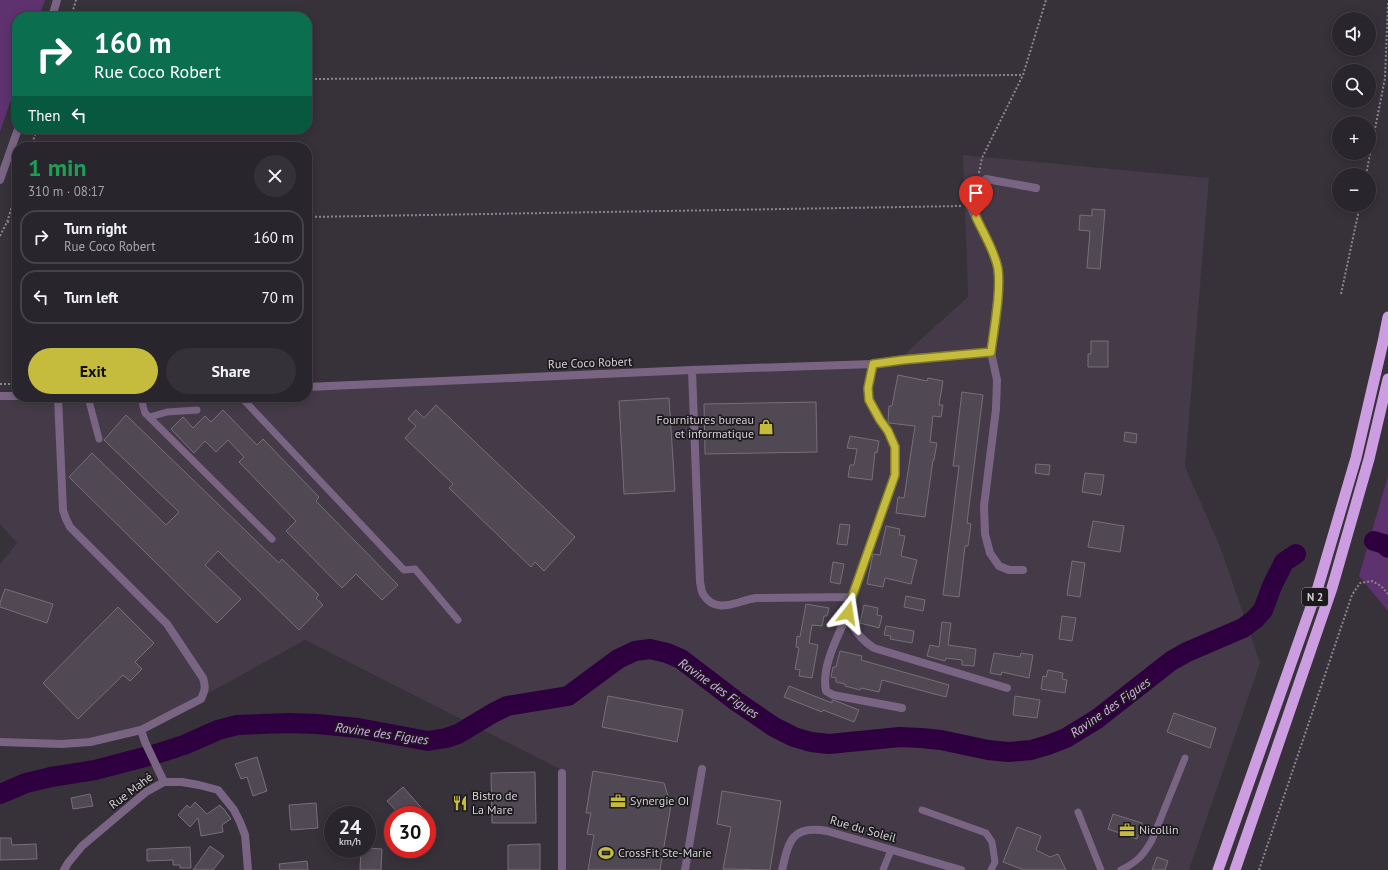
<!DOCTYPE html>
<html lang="en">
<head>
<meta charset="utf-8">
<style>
  body { margin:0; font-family:"PT Sans",sans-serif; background:#353138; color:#f1f3f6; height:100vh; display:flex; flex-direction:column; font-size:15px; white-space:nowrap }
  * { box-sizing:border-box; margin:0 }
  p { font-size:13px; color:#a5a5a9 }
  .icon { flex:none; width:22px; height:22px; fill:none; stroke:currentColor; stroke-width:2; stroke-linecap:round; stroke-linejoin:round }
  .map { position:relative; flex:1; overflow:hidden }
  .details { position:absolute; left:12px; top:142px; width:300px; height:260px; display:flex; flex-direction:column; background:#29252c; border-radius:16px; box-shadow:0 2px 10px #0003,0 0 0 1px #454248 }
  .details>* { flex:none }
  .hud { position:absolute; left:12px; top:12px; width:300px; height:122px; border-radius:16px; box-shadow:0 2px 10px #0003,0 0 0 1px #454248; background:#0b6e4f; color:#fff; overflow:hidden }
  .tools { position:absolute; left:1332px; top:12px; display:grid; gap:8px }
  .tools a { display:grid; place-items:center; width:44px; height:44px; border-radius:50%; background:#29252c; box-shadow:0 2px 10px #0003,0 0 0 1px #454248; font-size:20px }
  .speed { position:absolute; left:324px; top:806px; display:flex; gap:8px; font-size:20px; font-weight:700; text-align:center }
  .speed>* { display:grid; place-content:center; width:52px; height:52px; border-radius:50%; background:#29252c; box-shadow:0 2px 10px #0003,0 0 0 1px #454248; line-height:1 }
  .speed small { font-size:10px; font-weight:400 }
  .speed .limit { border:6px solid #d22; background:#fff; color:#111 }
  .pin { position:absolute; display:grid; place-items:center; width:34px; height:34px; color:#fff; margin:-41px -17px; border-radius:50% 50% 50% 0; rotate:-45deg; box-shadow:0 0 4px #0007 }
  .pin .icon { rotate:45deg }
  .me { position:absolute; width:44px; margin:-22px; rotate:15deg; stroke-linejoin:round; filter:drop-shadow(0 0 3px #0008) }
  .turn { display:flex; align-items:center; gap:14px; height:84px; padding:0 16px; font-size:18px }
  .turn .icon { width:52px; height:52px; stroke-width:2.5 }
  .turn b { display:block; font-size:28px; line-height:34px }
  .then { display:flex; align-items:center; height:38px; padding:0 16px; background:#0003; gap:8px; font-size:15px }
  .round { display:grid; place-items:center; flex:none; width:42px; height:42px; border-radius:21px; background:#353138 }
  .head { display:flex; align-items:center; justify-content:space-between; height:68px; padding:0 16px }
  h1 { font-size:24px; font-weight:600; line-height:30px; color:#1e9e55 }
  .primary-button { display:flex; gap:8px; margin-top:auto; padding:8px 16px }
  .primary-button a { flex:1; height:46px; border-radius:24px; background:#c5bc3d; color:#111; font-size:16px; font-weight:600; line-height:46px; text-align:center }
  .primary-button a+a { background:#353138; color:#f1f3f6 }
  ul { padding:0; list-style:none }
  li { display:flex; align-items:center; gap:12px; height:54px; margin:0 8px 6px; padding:0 8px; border:2px solid #454248; border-radius:16px }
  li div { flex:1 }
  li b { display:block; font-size:15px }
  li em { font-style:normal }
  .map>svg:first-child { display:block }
  .built { fill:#443a48 }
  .green { fill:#5d326f }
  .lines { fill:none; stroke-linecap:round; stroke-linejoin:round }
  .river { stroke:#2f003f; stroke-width:20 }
  .building { fill:#504953; stroke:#766f7a }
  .path { stroke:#8b868e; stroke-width:2; stroke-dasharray:2 2; stroke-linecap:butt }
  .service { stroke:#796583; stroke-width:7 }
  .minor { stroke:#796583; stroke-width:8 }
  .tertiary { stroke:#796583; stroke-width:8 }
  .trunk { stroke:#cc9de0; stroke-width:11 }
  .route-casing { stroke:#807a28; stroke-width:10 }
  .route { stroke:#c5bc3d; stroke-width:7 }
  .labels { text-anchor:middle; stroke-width:3.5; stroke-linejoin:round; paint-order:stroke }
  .shield { fill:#1d1a1e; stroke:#9d999f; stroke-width:1 }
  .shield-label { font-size:11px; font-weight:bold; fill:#d4d0d6 }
  .street-label { font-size:12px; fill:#d4d0d6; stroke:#1d1a1e }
  .poi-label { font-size:12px; fill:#d4d0d6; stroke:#1d1a1e; text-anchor:start }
  .water-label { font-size:13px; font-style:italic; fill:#deaaf5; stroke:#1d1a1e }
</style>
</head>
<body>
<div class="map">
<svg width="1388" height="870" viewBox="0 0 1388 870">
  <rect width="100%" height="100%" fill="#37313a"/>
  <path class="built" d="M963,155L1209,178L1185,467L1221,549L1260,663L1189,870H561L560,769L305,640L141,730L90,742H0V564L17,543L0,524V396L307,397V385L903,360L909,350L968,297Z"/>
  <path class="green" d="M0,0H45L39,17H17V82L0,132Z
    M1388,476V611L1359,576Z"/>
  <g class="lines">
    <path class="river" d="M1374,541L1384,544L1388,548
      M0,794L26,783L51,777L95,770L156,754L184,745L218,730L237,725L289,723L317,724L358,728L428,741L446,738L458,734L493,713L507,706L568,696L618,659L635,651L650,649L667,653L681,659L736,701L774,727L794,737L811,742L829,744L900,737L921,738L941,740L988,750L1009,752L1031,750L1048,745L1066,738L1097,719L1171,661L1187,652L1243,628L1255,619L1263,610L1272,586L1284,562L1296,554"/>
  </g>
  <path class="building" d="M1092,209L1105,210L1100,269L1087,268L1090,231L1079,230L1080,215L1092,216Z
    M1091,341H1108V367H1088V354H1091Z
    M898,375L927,381L928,378L943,381L939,405H943L941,417L933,416L930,442L937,443L934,460H933L925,517L896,513L898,497L904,498L915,426L889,423L888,421L889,406H892Z
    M962,392L983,395L967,523L971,524L968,546H965L959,597L943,595L959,466H953Z
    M669,398L675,491L624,494L619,401Z
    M816,402L817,452L705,454L704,404Z
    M436,405L575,537L544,571L535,562L531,567L449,488L453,484L405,438L416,426L408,419L416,410L424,418Z
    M223,410L257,445L263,439L319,497L316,501L398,585L382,600L356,574L342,588L286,531L296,521L239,462L244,457L228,440L216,452L205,441L194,453L171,429L183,417L193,428L205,416L211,422Z
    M126,415L279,563L282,559L319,595L316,598L323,605L299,630L218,551L205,565L241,599L217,623L69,477L92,453L166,525L179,512L104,440Z
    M1125,432L1137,434L1136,443L1124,441Z
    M850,436L879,441L877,453L875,452L872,480L848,477L850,465H854L857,449L847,448Z
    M1036,464L1050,465L1049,475L1035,473Z
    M1085,473L1104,475L1101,495L1082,492Z
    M1093,521L1124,526L1120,552L1088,547Z
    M840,524L850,525L847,545L837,544Z
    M886,526L900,529L899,535L905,536L901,556L917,560L911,584L885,578L883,587L867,584L873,554L880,555Z
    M1072,561L1085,563L1080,597L1067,595Z
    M833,562L844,564L840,584L830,582Z
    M5,589L53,604L47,623L0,607V603Z
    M906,596L925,600L923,611L904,607Z
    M806,604L829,608L827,616H824L822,626L812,625L809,643L818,645L812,678L799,676L800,670L795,669L799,648L796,647L797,636L800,637Z
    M864,605L878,608L877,615L882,616L879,628L860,623Z
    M118,607L154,643L135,662L142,669L130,681L123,675L78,719L43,683Z
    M1062,616L1076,618L1072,641L1059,639Z
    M942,622L951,623L948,645L976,649L974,666L962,665V660L946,658L945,661L927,656L930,645L939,647Z
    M886,626L914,631L912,643L890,639L891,636L884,635Z
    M840,651L862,656L861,660L949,685L946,697L882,680L879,692L861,688L860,690L845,686V684L836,682V678L831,677L833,667H836Z
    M994,653L1020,657L1021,653L1033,655L1029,678L1002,672L1001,675L990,673Z
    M1048,670L1063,673L1062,679L1067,680L1065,693L1041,689L1043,676L1046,677Z
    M789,686L832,703V700L836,701L859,710L854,722L823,710L822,712L784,697Z
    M608,696L683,710L677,742L602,727Z
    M1015,696L1040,700L1037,718L1013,715Z
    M1174,713L1216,728L1210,748L1167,732Z
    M257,757L267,791L253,796L247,777L241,779L235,764Z
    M593,771L664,783L671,805L660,870H588L594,835L587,834L591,813H586Z
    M535,772L536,823H492L491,773Z
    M403,787L428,815H400L387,801Z
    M722,791L781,801L770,870L723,869L731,827L717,824Z
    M90,794L93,806L73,809L71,798Z
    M195,802L207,814L220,805L222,808H223L231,819L222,825L223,832L201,836L198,818L190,827L178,815L187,805L190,808Z
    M316,803L318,828L291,830L289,805Z
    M1113,814L1142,823L1137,839L1108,829Z
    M1017,827L1041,836L1036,850L1050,857L1058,854L1066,870H1024L1003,862Z
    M0,838H11L12,845L36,844L37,859L0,860Z
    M540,844V870H508V845Z
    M210,846L224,856L213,870H193Z
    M190,847L191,868H180V865H173V860L147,861V849Z
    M367,848L382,849L381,870H360L361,849Z
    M1157,857L1168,861L1165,870H1152Z
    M307,861L308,870H280L279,864Z"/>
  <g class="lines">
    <path class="path" d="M71,17L76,0
      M307,79L1023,75
      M31,147L37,129
      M979,173L982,158L1023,75L1046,0
      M1366,175L1385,78L1388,3
      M307,217L962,206
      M7,222L17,221
      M0,236L7,222L17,191
      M1341,294L1360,205
      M0,384H12L16,386
      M1259,870L1352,595L1360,583L1372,581L1381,586L1388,594"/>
    <path class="service" d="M88,397L99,439
      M142,397L143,406L145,413L272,539
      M241,397L404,570L415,569L458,620
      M150,417L167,412L197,410
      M922,810L986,833L992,842L995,862L991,870
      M1078,812L1101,870
      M883,870L891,850
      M1121,870C1137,862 1143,856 1152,840L1185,758"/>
    <path class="minor" d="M873,364L868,388L869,400L880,420L888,431L895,447V475L852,597C851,603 850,609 847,615C838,637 821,666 826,691L833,695L902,708
      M692,370L700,582C701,586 701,591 703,594C716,616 739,600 756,598L852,597
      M307,387L692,370L873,364L903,359L991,352
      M0,396H17
      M58,397L63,510L66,519L70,527L167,624L203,678C206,688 205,690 201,699L141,730
      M1023,570H1009L999,566L990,553L985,534L984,506L996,409L997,380L991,352L999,284L997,267L992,251L970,206L971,195L976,186L986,179L1036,188
      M848,613C853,629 860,639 874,648L1007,688
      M0,742L62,744L90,742L141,730L145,742L164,782
      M562,773V870
      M64,870L68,863L82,846L146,792L164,782H182L199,785L218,790L234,810L240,822L245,835L248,870
      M685,870L702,769
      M782,870C789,840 792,825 827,831L961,870"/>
    <path class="tertiary" d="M52,17L57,0
      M0,180L18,129"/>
    <path class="trunk" d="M1218,870L1318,587L1356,458L1383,342L1388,317
      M1235,870L1332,588L1369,459L1388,379"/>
  </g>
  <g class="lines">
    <g class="route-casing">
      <path id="route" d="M848,613L852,597L895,475V447L888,431L880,420L869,400L868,388L873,364L903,360L991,352C994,328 1001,292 998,269C995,251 983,233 976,217"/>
    </g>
    <use href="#route" class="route"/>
  </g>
  <defs>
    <g id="shop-bare" transform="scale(1.2)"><path d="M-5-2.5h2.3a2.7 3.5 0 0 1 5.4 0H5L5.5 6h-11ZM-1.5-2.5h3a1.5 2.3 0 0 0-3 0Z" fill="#c5bc3d" stroke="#1d1a1e" stroke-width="2.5" paint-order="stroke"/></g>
    <g id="office-bare" transform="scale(1.2)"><path d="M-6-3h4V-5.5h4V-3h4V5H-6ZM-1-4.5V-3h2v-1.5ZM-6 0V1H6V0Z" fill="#c5bc3d" stroke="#1d1a1e" stroke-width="2.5" paint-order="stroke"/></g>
    <g id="restaurant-bare" transform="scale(1.2)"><path d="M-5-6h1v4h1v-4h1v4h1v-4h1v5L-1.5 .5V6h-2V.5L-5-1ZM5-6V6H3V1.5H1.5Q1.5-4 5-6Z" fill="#c5bc3d" stroke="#1d1a1e" stroke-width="2.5" paint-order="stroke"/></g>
    <g id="stadium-bare" transform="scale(1.2)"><path d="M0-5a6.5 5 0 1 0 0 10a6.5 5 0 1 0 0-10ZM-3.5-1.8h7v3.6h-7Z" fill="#c5bc3d" stroke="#1d1a1e" stroke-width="2.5" paint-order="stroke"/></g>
  </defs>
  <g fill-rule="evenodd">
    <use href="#shop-bare" x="766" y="427"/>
    <use href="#office-bare" x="618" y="801"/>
    <use href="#restaurant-bare" x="460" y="803"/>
    <use href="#office-bare" x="1127" y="830"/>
    <use href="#stadium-bare" x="606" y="853"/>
  </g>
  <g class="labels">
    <rect class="shield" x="1302" y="588" width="26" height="18" rx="3"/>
    <g class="shield-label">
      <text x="1315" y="601">N 2</text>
    </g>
    <g class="street-label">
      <text transform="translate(590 363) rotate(-2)" y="4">Rue Coco Robert</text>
      <text transform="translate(131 791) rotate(-37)" y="4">Rue Mahé</text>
      <text transform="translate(863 829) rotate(16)" y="4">Rue du Soleil</text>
    </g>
    <g class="poi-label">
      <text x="754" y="424" text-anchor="end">Fournitures bureau<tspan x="754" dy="14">et informatique</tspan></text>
      <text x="472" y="800">Bistro de<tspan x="472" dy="14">La Mare</tspan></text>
      <text x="630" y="805">Synergie OI</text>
      <text x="1139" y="834">Nicollin</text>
      <text x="618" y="857">CrossFit Ste-Marie</text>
    </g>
    <g class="water-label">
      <text transform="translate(719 688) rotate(35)" y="5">Ravine des Figues</text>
      <text transform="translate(1110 707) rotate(-35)" y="5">Ravine des Figues</text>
      <text transform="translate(382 733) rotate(8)" y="5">Ravine des Figues</text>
    </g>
  </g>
</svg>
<div class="tools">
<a><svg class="icon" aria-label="sound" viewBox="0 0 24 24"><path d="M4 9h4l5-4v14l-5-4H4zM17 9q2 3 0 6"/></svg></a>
<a><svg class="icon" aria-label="search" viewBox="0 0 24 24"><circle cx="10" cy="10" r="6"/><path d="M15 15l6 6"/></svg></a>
<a>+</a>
<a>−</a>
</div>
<div class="speed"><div>24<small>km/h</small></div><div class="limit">30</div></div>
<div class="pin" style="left:976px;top:217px;background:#d93025"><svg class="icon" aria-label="arrive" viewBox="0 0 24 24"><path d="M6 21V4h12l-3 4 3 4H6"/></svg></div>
<svg class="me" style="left:848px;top:613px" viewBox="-20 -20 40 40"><path d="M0-17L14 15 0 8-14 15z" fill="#c5bc3d" stroke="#fff" stroke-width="4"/></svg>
<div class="hud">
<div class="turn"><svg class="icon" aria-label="right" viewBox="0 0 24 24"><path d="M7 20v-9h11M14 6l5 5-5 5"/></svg><div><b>160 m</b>Rue Coco Robert</div></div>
<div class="then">Then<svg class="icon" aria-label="left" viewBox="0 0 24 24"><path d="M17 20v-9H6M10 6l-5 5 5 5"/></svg></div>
</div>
<section class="details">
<div class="head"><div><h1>1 min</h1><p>310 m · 08:17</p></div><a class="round"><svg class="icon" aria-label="close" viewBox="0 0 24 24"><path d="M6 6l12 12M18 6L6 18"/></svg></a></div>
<ul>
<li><svg class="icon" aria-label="right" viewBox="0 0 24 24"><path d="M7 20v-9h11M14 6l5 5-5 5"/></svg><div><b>Turn right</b><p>Rue Coco Robert</p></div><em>160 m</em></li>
<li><svg class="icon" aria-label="left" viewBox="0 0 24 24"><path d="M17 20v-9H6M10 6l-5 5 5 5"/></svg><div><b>Turn left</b></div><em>70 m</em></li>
</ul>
<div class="primary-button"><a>Exit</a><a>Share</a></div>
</section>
</div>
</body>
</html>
